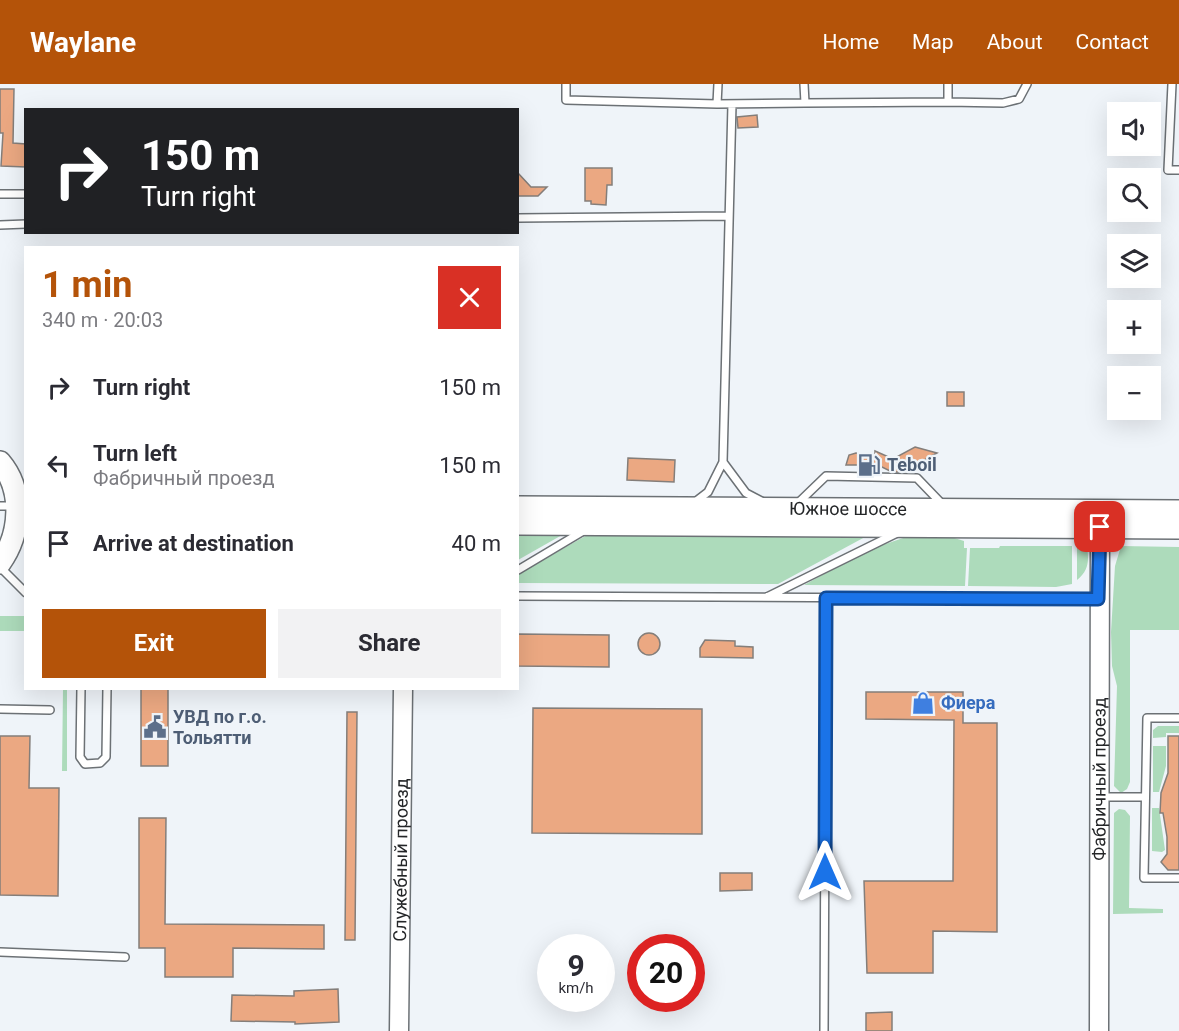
<!DOCTYPE html>
<html lang="en">
<head>
<meta charset="utf-8">
<style>
  body { margin:0; font-family:Roboto,sans-serif; background:#f2f2f3; color:#2b2b33; height:100vh; display:flex; flex-direction:column; font-size:22px; white-space:nowrap }
  * { box-sizing:border-box; margin:0 }
  p { font-size:20px; color:#7c7c81 }
  .icon { flex:none; width:33px; height:33px; fill:none; stroke:currentColor; stroke-width:2; stroke-linecap:round; stroke-linejoin:round }
  .map { position:relative; flex:1; overflow:hidden }
  .sheet { position:absolute; left:24px; top:162px; width:495px; height:444px; display:flex; flex-direction:column; background:#fff; border-radius:0px; box-shadow:0 6px 24px #0002 }
  .sheet>* { flex:none }
  .hud { position:absolute; left:24px; top:24px; width:495px; height:126px; border-radius:0px; box-shadow:0 6px 24px #0002; background:#202124; color:#fff; overflow:hidden }
  .fabs { position:absolute; left:1107px; top:18px; display:grid; gap:12px }
  .fabs a { display:grid; place-items:center; width:54px; height:54px; border-radius:0px; background:#fff; box-shadow:0 6px 24px #0002; font-size:30px }
  .speed { position:absolute; left:537px; top:850px; display:flex; gap:12px; font-size:30px; font-weight:700; text-align:center }
  .speed>* { display:grid; place-content:center; width:78px; height:78px; border-radius:50%; background:#fff; box-shadow:0 6px 24px #0002; line-height:1 }
  .speed small { font-size:15px; font-weight:400 }
  .speed .limit { border:9px solid #d22; background:#fff; color:#111 }
  .pin { position:absolute; display:grid; place-items:center; width:51px; height:51px; color:#fff; margin:-26px; border-radius:12px; box-shadow:0 3px 9px #0006 }
  .me { position:absolute; width:66px; margin:-33px; rotate:0deg; stroke-linejoin:round; filter:drop-shadow(0 0 4px #0008) }
  .turn { display:flex; align-items:center; gap:21px; height:126px; padding:0 18px; font-size:27px }
  .turn .icon { width:78px; height:78px; stroke-width:2.5 }
  .turn b { display:block; font-size:42px; line-height:51px }
  .round { display:grid; place-items:center; flex:none; width:63px; height:63px; border-radius:0px; background:#f2f2f3 }
  .head { display:flex; align-items:center; justify-content:space-between; height:102px; padding:0 18px }
  h1 { font-size:36px; font-weight:700; line-height:45px; color:#b45309 }
  .action { display:flex; gap:12px; margin-top:auto; padding:12px 18px }
  .action a { flex:1; height:69px; border-radius:0px; background:#b45309; color:#fff; font-size:24px; font-weight:700; line-height:69px; text-align:center }
  .action a+a { background:#f2f2f3; color:#2b2b33 }
  ul { padding:0; list-style:none }
  li { display:flex; align-items:center; gap:18px; height:78px; padding:0 18px }
  li div { flex:1 }
  li b { display:block; font-size:22px }
  li em { font-style:normal }
  header { display:flex; align-items:center; gap:36px; box-sizing:border-box; height:84px; padding:0 30px; background:#b45309; color:#fff }
  header strong { font-size:28px }
  nav { display:flex; gap:33px; margin-inline-start:auto; font-size:21px }
  .map>svg:first-child { display:block }
  .green { fill:#addbbb }
  .building { fill:#eba882; stroke:#847e7a; stroke-width:1.5 }
  .lines { fill:none; stroke-linecap:round; stroke-linejoin:round }
  .lane-casing { stroke:#6c7175; stroke-width:10 }
  .secondary-casing { stroke:#6c7175; stroke-width:21 }
  .primary-casing { stroke:#6c7175; stroke-width:24 }
  .lane { stroke:#fff; stroke-width:7 }
  .secondary { stroke:#fff; stroke-width:18 }
  .primary { stroke:#fff; stroke-width:21 }
  .route-casing { stroke:#114b97; stroke-width:15 }
  .route { stroke:#1a73e8; stroke-width:10 }
  .labels { text-anchor:middle; stroke-width:4.5; stroke-linejoin:round; paint-order:stroke }
  .service-label { font-size:18px; font-weight:bold; fill:#4e5e75; stroke:#eff4f9; text-anchor:start }
  .street-label { font-size:18px; fill:#242628; stroke:#eff4f9 }
  .shop-label { font-size:18px; font-weight:bold; fill:#366cbe; stroke:#eff4f9; text-anchor:start }
</style>
</head>
<body>
<header>
<strong>Waylane</strong>
<nav><a>Home</a><a>Map</a><a>About</a><a>Contact</a></nav>
</header>
<div class="map">
<svg width="1179" height="947" viewBox="0 0 1179 947">
  <rect width="100%" height="100%" fill="#eff4f9"/>
  <path class="green" d="M589,450L865,453L778,500L518,499V490Z
    M518,451H562L518,476Z
    M909,452H948L964,457V464H967L965,502L804,501L868,466Z
    M1000,462H1072V500L1056,503L968,502L970,464H999Z
    M1077,462H1087C1089,477 1089,486 1077,496Z
    M1121,462L1179,463V546H1130V698L1127,705L1121,709L1114,702L1117,602L1112,582L1111,548L1115,482Z
    M0,532H25V547H0Z
    M63,605H67V687H62Z
    M1158,642H1179V649H1166V653L1153,654V646Z
    M1153,662H1166V682L1159,708H1153Z
    M1152,724H1159L1165,766L1162,768L1152,767Z
    M1119,725L1125,726L1130,732L1129,824L1163,825V829L1113,830L1114,729Z"/>
  <path class="building" d="M0,5H14L13,59L26,60V83L1,82L3,49H0Z
    M757,31L758,43L738,44L737,33Z
    M585,84H612V101H607L606,121L591,120V117H585Z
    M518,89L531,103H547L538,112H518Z
    M947,308H964V322H947Z
    M915,363L937,369L903,388H892L878,381H846L849,371L856,369L875,370V367L893,375Z
    M628,374L675,376L674,398L627,396Z
    M638 560a11 11 0 1 1 22 0a11 11 0 1 1-22 0Z
    M518,550L609,551V583L518,582Z
    M705,556L735,557V562L753,563V574L700,573V564Z
    M141,604H168V682H141Z
    M866,608H963V639H997V848L933,847V889H867L864,797H953L954,636L866,635Z
    M533,624L702,625V750L532,749Z
    M347,628H357L355,856H345Z
    M0,652H30L29,704H59L58,812L0,811Z
    M1168,652H1179V786H1168L1161,778L1167,770V753L1163,729H1160L1161,709L1168,689Z
    M139,734H166L165,840L324,841V865L233,864V893H165V864H139Z
    M720,789H752V806L720,807Z
    M338,905L339,938L295,940V938L231,937L232,911L294,912V907Z
    M892,928V947H866V929Z"/>
  <g class="lines">
    <g class="lane-casing">
      <path id="lane" d="M566,0V16L717,20
        M718,0L717,20L805,19L804,0
        M1172,0L1168,86H1179
        M948,18L1003,19L1019,15L1027,0
        M805,19L948,18V0
        M0,110H26
        M518,134L729,132
        M0,141L26,140
        M723,378L746,409L763,418
        M695,418L708,408L723,378L732,20
        M798,419L826,392L917,394L942,420
        M0,422H14
        M0,483L26,509
        M518,486L585,446
        M518,512L1098,515
        M767,513L897,449
        M81,604L80,673L85,680L100,679L106,673L107,604
        M0,625L50,626
        M1179,634H1147L1144,794H1179
        M1100,713H1144
        M0,868L125,873
        M824,947L826,514"/>
    </g>
    <g class="secondary-casing">
      <g id="secondary">
        <path id="s1" d="M399,947L403,604"/>
        <path id="s2" d="M1099,947L1100,443"/>
      </g>
    </g>
    <g class="primary-casing">
      <g id="primary">
        <path d="M0,378C24,406 21,450 0,479"/>
        <path id="s3" d="M518,423L1179,427"/>
        <path d="M518,440L1179,444"/>
      </g>
    </g>
    <use href="#lane" class="lane"/>
    <use href="#secondary" class="secondary"/>
    <use href="#primary" class="primary"/>
  </g>
  <g class="lines">
    <g class="route-casing">
      <path id="route" d="M825,788L826,514L1098,515L1100,443"/>
    </g>
    <use href="#route" class="route"/>
  </g>
  <defs>
    <g id="fuel-bare" transform="scale(1.8)"><path d="M-5.5-6h7V0h2V4h1.3V-2.5L3-4.5l.8-.8L6-3V5H2.5V1h-1V6h-7ZM-4.2-4.7v3.2H.2V-4.7Z" fill="#5c6f8a" stroke="#eff4f9" stroke-width="2.5" paint-order="stroke"/></g>
    <g id="shop-bare" transform="scale(1.8)"><path d="M-5-2.5h2.3a2.7 3.5 0 0 1 5.4 0H5L5.5 6h-11ZM-1.5-2.5h3a1.5 2.3 0 0 0-3 0Z" fill="#3f7fe0" stroke="#eff4f9" stroke-width="2.5" paint-order="stroke"/></g>
    <g id="civic-bare" transform="scale(1.8)"><path d="M-.6-6.5H3V-4.5H.6V-3L4-1V1h2V6H-6V1h2V-1L-.6-3ZM-1.2 2.5V6h2.4V2.5Z" fill="#5c6f8a" stroke="#eff4f9" stroke-width="2.5" paint-order="stroke"/></g>
  </defs>
  <g fill-rule="evenodd">
    <use href="#fuel-bare" x="869" y="381"/>
    <use href="#shop-bare" x="923" y="619"/>
    <use href="#civic-bare" x="155" y="643"/>
  </g>
  <g class="labels">
    <g class="service-label">
      <text x="887" y="387">Teboil</text>
      <text x="173" y="639">УВД по г.о.<tspan x="173" dy="21">Тольятти</tspan></text>
    </g>
    <g class="street-label">
      <text dy="6" stroke="none"><textPath href="#s3" startOffset="330">Южное шоссе</textPath></text>
      <text dy="6" stroke="none"><textPath href="#s2" startOffset="252">Фабричный проезд</textPath></text>
      <text dy="6" stroke="none"><textPath href="#s1" startOffset="171">Служебный проезд</textPath></text>
    </g>
    <g class="shop-label">
      <text x="941" y="625">Фиера</text>
    </g>
  </g>
</svg>
<div class="fabs">
<a><svg class="icon" aria-label="sound" viewBox="0 0 24 24"><path d="M4 9h4l5-4v14l-5-4H4zM17 9q2 3 0 6"/></svg></a>
<a><svg class="icon" aria-label="search" viewBox="0 0 24 24"><circle cx="10" cy="10" r="6"/><path d="M15 15l6 6"/></svg></a>
<a><svg class="icon" aria-label="layers" viewBox="0 0 24 24"><path d="M12 4l9 5-9 5-9-5zM3 14l9 5 9-5"/></svg></a>
<a>+</a>
<a>−</a>
</div>
<div class="speed"><div>9<small>km/h</small></div><div class="limit">20</div></div>
<div class="pin" style="left:1100px;top:443px;background:#d93025"><svg class="icon" aria-label="arrive" viewBox="0 0 24 24"><path d="M6 21V4h12l-3 4 3 4H6"/></svg></div>
<svg class="me" style="left:825px;top:788px" viewBox="-20 -20 40 40"><path d="M0-17L14 15 0 8-14 15z" fill="#1a73e8" stroke="#fff" stroke-width="4"/></svg>
<div class="hud">
<div class="turn"><svg class="icon" aria-label="right" viewBox="0 0 24 24"><path d="M7 20v-9h11M14 6l5 5-5 5"/></svg><div><b>150 m</b>Turn right</div></div>
</div>
<section class="sheet">
<div class="head"><div><h1>1 min</h1><p>340 m · 20:03</p></div><a class="round" style="background:#d93025;color:#fff"><svg class="icon" aria-label="close" viewBox="0 0 24 24"><path d="M6 6l12 12M18 6L6 18"/></svg></a></div>
<ul>
<li><svg class="icon" aria-label="right" viewBox="0 0 24 24"><path d="M7 20v-9h11M14 6l5 5-5 5"/></svg><div><b>Turn right</b></div><em>150 m</em></li>
<li><svg class="icon" aria-label="left" viewBox="0 0 24 24"><path d="M17 20v-9H6M10 6l-5 5 5 5"/></svg><div><b>Turn left</b><p>Фабричный проезд</p></div><em>150 m</em></li>
<li><svg class="icon" aria-label="arrive" viewBox="0 0 24 24"><path d="M6 21V4h12l-3 4 3 4H6"/></svg><div><b>Arrive at destination</b></div><em>40 m</em></li>
</ul>
<div class="action"><a>Exit</a><a>Share</a></div>
</section>
</div>
</body>
</html>
